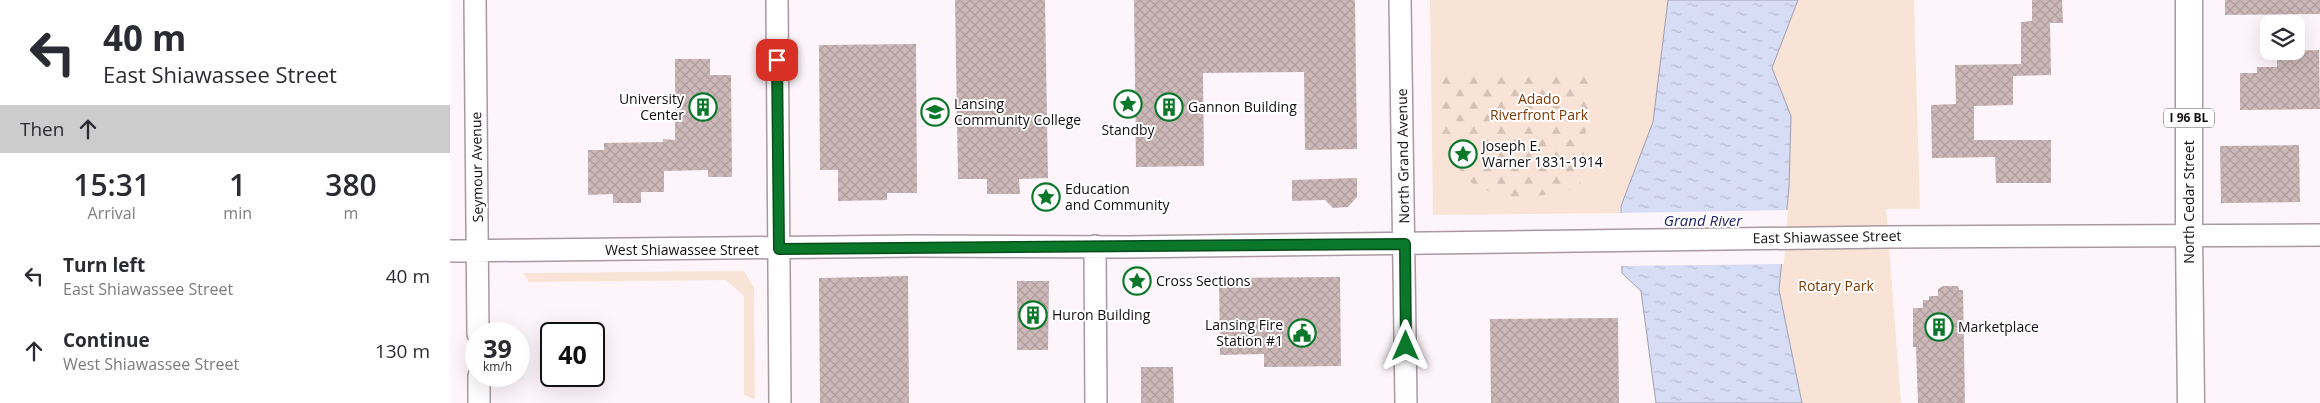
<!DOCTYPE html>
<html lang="en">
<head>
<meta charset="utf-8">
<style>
  body { margin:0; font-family:"Open Sans",sans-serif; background:#f2f2f3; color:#2b2b33; height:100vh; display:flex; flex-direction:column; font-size:19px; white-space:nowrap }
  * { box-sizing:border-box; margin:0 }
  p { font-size:16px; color:#7c7c81 }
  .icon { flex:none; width:28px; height:28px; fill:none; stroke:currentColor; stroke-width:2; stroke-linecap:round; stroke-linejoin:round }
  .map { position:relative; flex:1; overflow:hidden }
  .sheet { display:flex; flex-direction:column; background:#fff; width:450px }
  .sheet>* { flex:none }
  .guide { background:#fff; color:#2b2b33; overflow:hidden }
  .tools { position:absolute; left:1810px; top:15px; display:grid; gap:10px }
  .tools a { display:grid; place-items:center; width:45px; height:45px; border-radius:10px; background:#fff; box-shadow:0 5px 20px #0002; font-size:25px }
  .speed { position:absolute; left:15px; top:322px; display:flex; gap:10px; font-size:25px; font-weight:700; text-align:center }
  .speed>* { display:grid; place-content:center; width:65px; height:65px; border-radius:50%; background:#fff; box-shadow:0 5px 20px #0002; line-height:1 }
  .speed small { font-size:12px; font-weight:400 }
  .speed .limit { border:2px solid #111; border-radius:8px; background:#fff; color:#111 }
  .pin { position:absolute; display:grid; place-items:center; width:42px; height:42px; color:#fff; margin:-21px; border-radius:10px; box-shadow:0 2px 8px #0006 }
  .me { position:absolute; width:55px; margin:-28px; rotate:0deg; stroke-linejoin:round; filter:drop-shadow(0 0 4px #0008) }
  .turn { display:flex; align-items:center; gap:18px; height:105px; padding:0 20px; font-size:22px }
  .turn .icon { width:65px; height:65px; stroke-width:2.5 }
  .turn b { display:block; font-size:35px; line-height:42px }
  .then { display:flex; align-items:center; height:48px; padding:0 20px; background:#0003; gap:10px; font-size:19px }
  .eta { display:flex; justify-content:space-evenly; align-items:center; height:85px; text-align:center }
  .eta b { font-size:30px; font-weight:600; line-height:35px }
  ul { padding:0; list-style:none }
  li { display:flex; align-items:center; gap:15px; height:75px; padding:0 20px }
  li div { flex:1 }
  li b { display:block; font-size:19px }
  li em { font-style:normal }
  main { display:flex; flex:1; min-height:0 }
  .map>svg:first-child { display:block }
  .green { fill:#f9e2d6 }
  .forest { fill:url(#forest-firs) }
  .water { fill:url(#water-ripples); stroke:#9d9fb1 }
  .pier { fill:#fdf5f9 }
  .building { fill:url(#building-cross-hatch) }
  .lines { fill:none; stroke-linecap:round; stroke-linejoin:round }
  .minor-casing { stroke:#a998a1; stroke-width:24 }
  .major-casing { stroke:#a998a1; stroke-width:29 }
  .minor { stroke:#fff; stroke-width:21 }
  .major { stroke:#fff; stroke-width:26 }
  .route-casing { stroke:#074d1b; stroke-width:12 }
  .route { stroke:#0b772a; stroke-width:9 }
  .labels { text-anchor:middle; stroke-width:4; stroke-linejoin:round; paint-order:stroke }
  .shield { fill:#fff; stroke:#5a5658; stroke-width:1 }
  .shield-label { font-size:12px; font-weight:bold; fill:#130d11 }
  .poi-label { font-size:14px; fill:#130d11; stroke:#fff; text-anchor:start }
  .park-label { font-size:14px; fill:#813803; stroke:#fff }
  .street-label { font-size:14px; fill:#130d11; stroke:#fff }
  .water-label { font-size:15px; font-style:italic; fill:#242569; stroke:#fff }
</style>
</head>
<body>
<main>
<section class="sheet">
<div class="guide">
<div class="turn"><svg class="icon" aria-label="left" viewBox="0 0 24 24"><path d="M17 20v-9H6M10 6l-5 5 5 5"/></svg><div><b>40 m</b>East Shiawassee Street</div></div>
<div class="then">Then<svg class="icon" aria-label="ahead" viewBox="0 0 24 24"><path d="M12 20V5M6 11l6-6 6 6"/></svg></div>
</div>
<div class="eta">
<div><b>15:31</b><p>Arrival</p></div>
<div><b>1</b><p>min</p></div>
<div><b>380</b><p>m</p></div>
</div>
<ul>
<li><svg class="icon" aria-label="left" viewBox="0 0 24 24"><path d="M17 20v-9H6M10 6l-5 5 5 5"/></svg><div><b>Turn left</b><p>East Shiawassee Street</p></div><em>40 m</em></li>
<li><svg class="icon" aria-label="ahead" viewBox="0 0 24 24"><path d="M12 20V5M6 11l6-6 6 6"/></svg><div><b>Continue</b><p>West Shiawassee Street</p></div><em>130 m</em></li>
</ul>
</section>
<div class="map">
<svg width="1870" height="403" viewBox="0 0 1870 403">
  <defs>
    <pattern id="forest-firs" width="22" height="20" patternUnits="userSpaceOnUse" patternTransform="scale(1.25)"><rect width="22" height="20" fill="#f9e2d6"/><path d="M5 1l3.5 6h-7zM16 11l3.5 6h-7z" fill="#d5c1b7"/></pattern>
    <pattern id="water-ripples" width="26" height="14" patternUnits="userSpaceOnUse" patternTransform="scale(1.25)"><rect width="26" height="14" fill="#d8ddf6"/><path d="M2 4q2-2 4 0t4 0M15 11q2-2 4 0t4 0" fill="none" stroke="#b8bcd2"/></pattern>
    <pattern id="building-cross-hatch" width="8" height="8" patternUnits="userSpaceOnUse" patternTransform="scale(1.25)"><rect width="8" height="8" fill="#cdb8b9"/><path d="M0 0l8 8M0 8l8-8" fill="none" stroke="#af9d9e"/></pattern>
  </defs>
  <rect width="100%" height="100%" fill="#fdf5f9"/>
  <path class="green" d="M980,0H1218L1203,122L1171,206L1170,213L983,215Z
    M1348,0H1464L1470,209H1436L1451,403H1352L1329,290L1339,187L1322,68Z
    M294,271L304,288L305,399L294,395V296L276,280L79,282L73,273Z"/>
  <path class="forest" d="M993,73L1142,75L1130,188L1061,201L1023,184L999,158L988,129Z"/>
  <path class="water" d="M1218,0H1348L1322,68L1341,116L1339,187L1329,290L1352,403H1206L1191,291L1172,273L1171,206L1203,122Z"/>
  <path class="pier" d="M1338,210L1334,264L1169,266L1168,213Z"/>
  <path class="building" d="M505,0H595L598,178L569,179L570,194H537V179H508Z
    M684,0H905L907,149L855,150L854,72L753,73L754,166L686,167Z
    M1582,0H1612L1613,23H1600L1601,75L1563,76V105L1524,106V140H1601V183H1546L1545,157L1482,158L1481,105L1506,104L1505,65L1571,64V22L1582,21Z
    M1775,0H1870V14L1775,15Z
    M466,44L467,193H437V200L388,201V170H370L369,45Z
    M1869,50L1870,109L1790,110V73H1807V67H1827V51Z
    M225,59H260V75H281L282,177H258V170L214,171V192H191V203H163V194L138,195V150H154V143L213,142V139L225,140Z
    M1849,145L1850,202L1771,203L1770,146Z
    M907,178V197L898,207L883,208L875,200L842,201V180Z
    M458,276L459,403H370L369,278Z
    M890,277L891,366L814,367V354L770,355L769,278Z
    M567,281H599L598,350H567Z
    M1493,286H1508L1509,290H1513L1515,403H1468L1466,347H1463V308H1473V300H1479V296H1488V289Z
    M1168,318L1169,403H1041L1040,319Z
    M691,367H723L724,403H691Z"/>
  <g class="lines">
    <g class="minor-casing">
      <path id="minor" d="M25,0L28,334
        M327,0L330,403
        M950,0L956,403
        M645,246L646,403
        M0,251L464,246L676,247L1434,237L1870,235
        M29,376V403"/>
    </g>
    <g class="major-casing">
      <path id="major" d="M1739,0V235L1741,403"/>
    </g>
    <use href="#minor" class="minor"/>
    <use href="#major" class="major"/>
  </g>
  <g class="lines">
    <g class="route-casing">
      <path id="route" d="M327,60L329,249L955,244L956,346"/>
    </g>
    <use href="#route" class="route"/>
  </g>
  <defs>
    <g id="sight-ring" transform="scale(1.4375)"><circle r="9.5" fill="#fff" stroke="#0b772a" stroke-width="1.5"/><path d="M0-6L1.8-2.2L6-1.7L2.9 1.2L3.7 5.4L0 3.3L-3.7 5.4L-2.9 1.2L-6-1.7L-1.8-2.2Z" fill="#0b772a"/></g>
    <g id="building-ring" transform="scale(1.4375)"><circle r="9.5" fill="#fff" stroke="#0b772a" stroke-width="1.5"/><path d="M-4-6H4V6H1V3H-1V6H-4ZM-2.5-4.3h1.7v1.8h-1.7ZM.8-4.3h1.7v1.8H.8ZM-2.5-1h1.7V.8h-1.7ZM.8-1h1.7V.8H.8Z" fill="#0b772a"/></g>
    <g id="university-ring" transform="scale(1.4375)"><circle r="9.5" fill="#fff" stroke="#0b772a" stroke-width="1.5"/><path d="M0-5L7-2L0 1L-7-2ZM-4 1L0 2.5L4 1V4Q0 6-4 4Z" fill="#0b772a"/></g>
    <g id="civic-ring" transform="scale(1.4375)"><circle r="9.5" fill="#fff" stroke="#0b772a" stroke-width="1.5"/><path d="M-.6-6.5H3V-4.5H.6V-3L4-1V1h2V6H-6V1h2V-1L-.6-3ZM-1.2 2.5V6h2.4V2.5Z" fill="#0b772a"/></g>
  </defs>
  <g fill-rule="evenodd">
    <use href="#sight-ring" x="678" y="104"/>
    <use href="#building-ring" x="253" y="107"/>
    <use href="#building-ring" x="719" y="107"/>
    <use href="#university-ring" x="485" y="112"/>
    <use href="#sight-ring" x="1013" y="154"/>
    <use href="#sight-ring" x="596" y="197"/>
    <use href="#sight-ring" x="687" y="281"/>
    <use href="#building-ring" x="583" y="315"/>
    <use href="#building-ring" x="1489" y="327"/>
    <use href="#civic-ring" x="852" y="333"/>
  </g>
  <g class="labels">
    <rect class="shield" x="1714" y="108.5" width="50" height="19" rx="4"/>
    <g class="shield-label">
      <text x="1739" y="122">I 96 BL</text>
    </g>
    <g class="poi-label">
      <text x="234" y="104" text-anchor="end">University<tspan x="234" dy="16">Center</tspan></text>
      <text x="504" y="109">Lansing<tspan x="504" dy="16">Community College</tspan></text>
      <text x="738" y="112">Gannon Building</text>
      <text x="678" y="135" text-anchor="middle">Standby</text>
      <text x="1032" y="151">Joseph E.<tspan x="1032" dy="16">Warner 1831-1914</tspan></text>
      <text x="615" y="194">Education<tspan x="615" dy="16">and Community</tspan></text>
      <text x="706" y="286">Cross Sections</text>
      <text x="602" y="320">Huron Building</text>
      <text x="833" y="330" text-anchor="end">Lansing Fire<tspan x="833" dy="16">Station #1</tspan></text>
      <text x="1508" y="332">Marketplace</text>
    </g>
    <g class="park-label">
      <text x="1089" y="104">Adado<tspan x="1089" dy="16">Riverfront Park</tspan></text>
      <text x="1386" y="291">Rotary Park</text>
    </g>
    <g class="street-label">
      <text transform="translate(953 156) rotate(-91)" y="5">North Grand Avenue</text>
      <text transform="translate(27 167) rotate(-91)" y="5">Seymour Avenue</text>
      <text transform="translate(1739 202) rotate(-90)" y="5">North Cedar Street</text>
      <text transform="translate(1377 237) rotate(-1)" y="5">East Shiawassee Street</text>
      <text x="232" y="255">West Shiawassee Street</text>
    </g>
    <g class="water-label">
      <text x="1253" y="226">Grand River</text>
    </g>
  </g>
</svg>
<div class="tools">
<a><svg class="icon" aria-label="layers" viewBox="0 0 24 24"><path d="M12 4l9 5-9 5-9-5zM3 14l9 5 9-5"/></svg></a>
</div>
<div class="speed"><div>39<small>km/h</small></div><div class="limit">40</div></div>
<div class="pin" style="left:327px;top:60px;background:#d93025"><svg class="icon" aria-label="arrive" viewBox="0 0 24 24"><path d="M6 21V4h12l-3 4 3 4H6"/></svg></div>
<svg class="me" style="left:956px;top:346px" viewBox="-20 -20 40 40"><path d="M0-17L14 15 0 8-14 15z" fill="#0b772a" stroke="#fff" stroke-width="4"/></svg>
</div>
</main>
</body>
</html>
